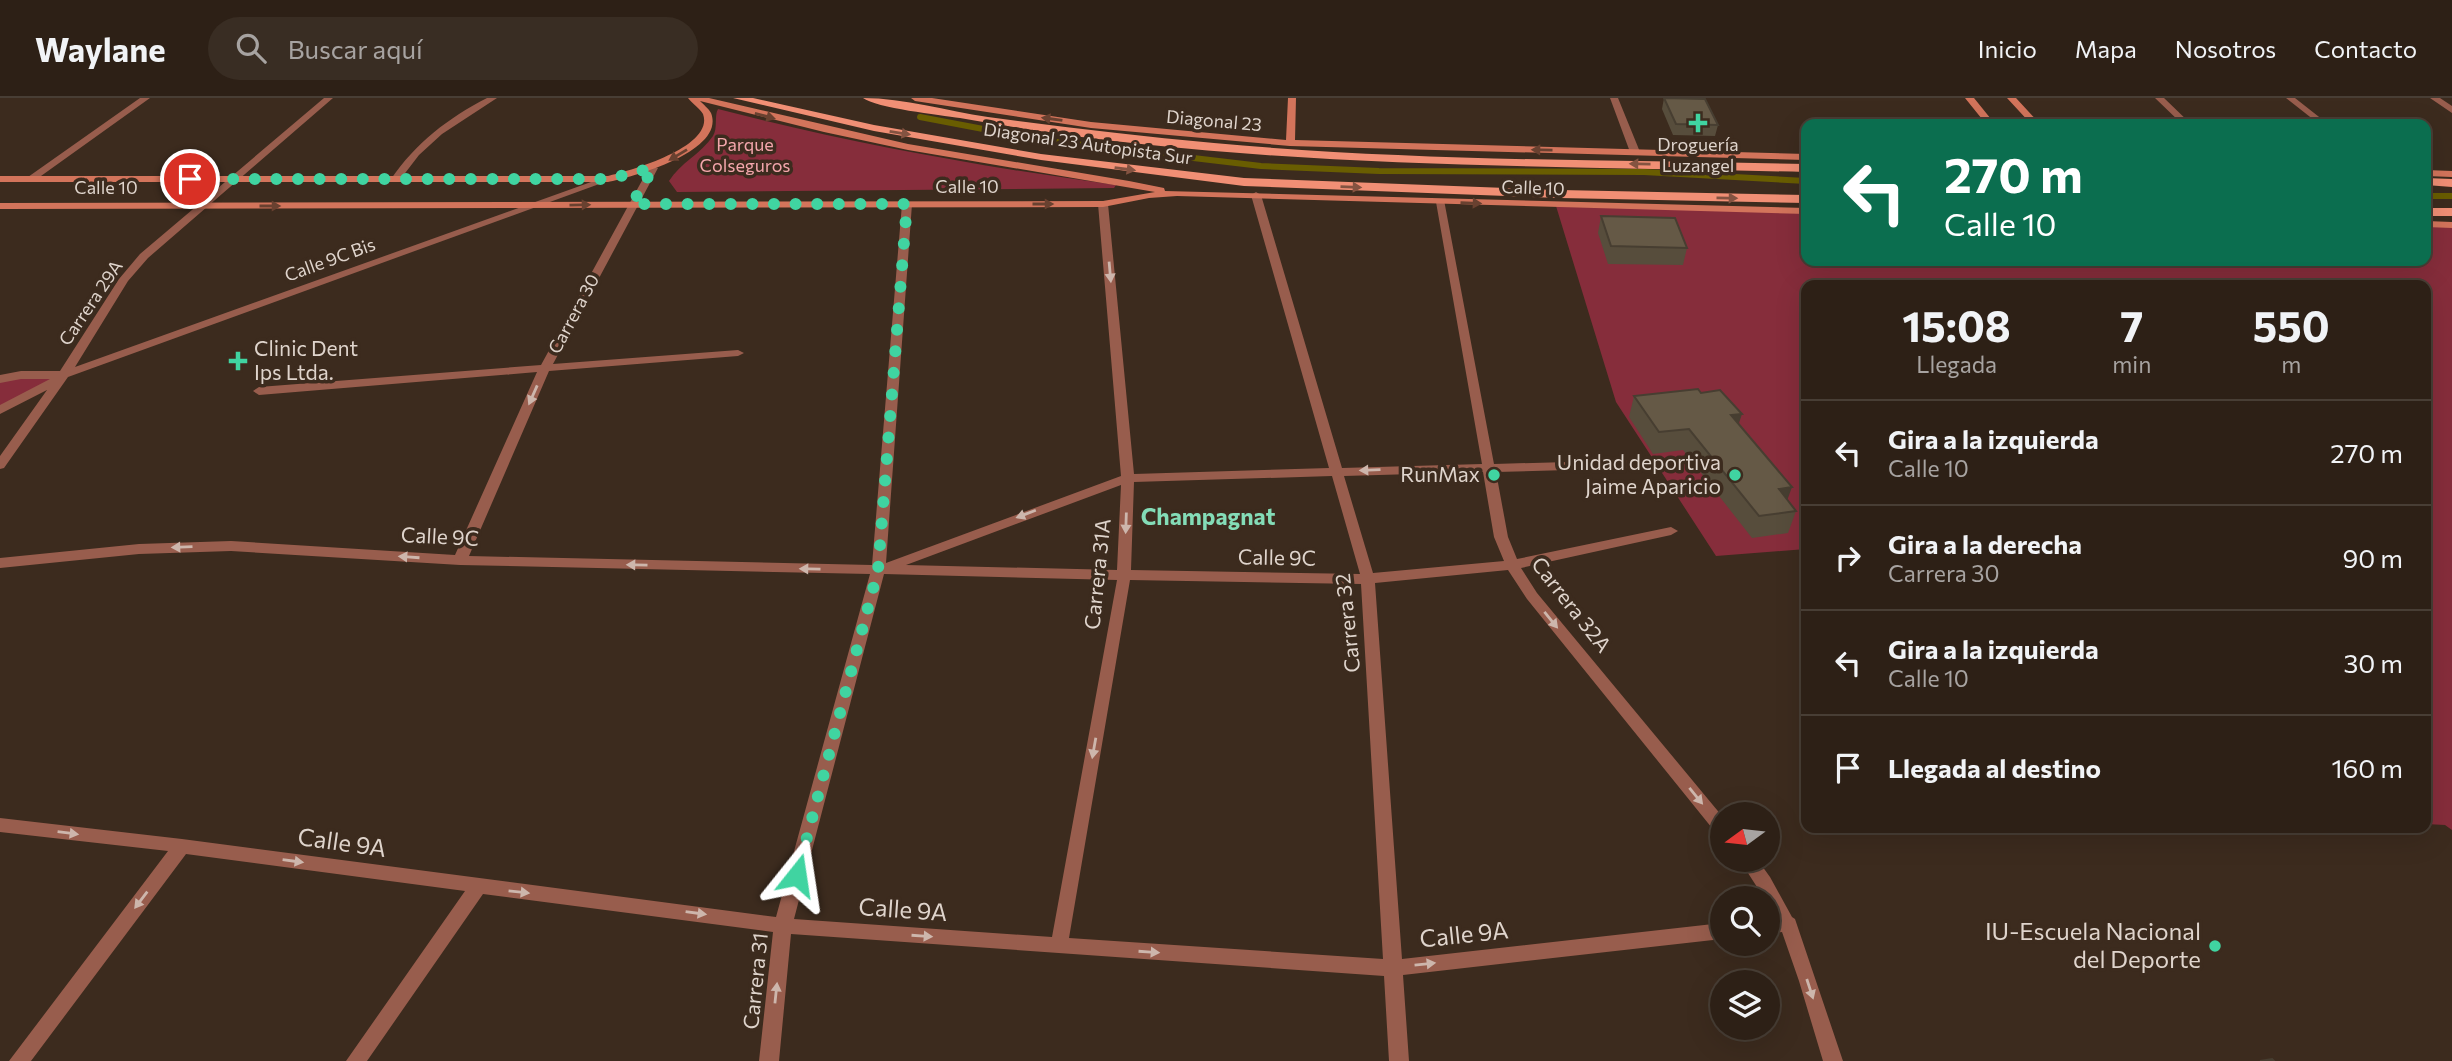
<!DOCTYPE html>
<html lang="es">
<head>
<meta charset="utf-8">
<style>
  body { margin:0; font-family:Commissioner,sans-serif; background:#392d23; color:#f1f3f6; height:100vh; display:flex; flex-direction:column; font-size:26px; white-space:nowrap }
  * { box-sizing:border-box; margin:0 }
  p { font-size:23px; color:#a7a3a1 }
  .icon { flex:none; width:38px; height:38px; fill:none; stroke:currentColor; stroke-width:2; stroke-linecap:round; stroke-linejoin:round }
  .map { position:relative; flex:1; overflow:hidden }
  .sheet { position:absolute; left:1801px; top:182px; width:630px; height:553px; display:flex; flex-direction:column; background:#2d2016; border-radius:14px; box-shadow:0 7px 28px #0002,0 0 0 2px #483e35 }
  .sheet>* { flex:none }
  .guide { position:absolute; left:1801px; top:21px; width:630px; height:147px; border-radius:14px; box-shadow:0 7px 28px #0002,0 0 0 2px #483e35; background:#0b6e4f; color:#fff; overflow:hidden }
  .needle { width:46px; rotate:255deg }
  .tools { position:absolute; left:1710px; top:704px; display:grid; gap:14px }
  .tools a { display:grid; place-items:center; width:70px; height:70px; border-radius:50%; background:#2d2016; box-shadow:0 7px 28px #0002,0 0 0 2px #483e35; font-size:35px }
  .pin { position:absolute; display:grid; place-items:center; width:60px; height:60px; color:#fff; margin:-30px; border:4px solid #fff; border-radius:50%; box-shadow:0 2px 7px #0007 }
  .me { position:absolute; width:77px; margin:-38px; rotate:15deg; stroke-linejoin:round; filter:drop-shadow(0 0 5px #0008) }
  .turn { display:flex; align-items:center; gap:24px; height:147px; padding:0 28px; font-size:32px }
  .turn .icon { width:91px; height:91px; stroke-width:2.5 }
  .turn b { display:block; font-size:49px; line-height:60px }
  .eta { display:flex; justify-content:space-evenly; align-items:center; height:119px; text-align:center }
  .eta b { font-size:42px; font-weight:700; line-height:49px }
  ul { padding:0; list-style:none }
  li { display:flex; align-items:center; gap:21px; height:105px; padding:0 28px; border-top:2px solid #483e35 }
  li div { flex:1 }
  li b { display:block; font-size:26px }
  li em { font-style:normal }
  header { display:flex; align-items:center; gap:42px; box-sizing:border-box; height:98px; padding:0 35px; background:#2d2016; border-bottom:2px solid #483e35 }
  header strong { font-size:33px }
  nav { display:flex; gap:38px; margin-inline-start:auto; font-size:24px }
  .search { width:490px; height:63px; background:#392d23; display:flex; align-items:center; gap:18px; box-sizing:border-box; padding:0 24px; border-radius:38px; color:#a7a3a1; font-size:26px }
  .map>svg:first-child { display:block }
  .green { fill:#862d3b }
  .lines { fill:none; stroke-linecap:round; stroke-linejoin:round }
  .stream { stroke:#695d01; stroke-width:6 }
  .street { fill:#985d4d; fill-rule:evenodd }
  .secondary { fill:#d3745b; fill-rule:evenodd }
  .primary { fill:#f18f75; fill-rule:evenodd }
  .wall { fill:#574d3c }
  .shaded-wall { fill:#473e31 }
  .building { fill:#655946; stroke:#473e31; stroke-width:2 }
  .oneway { fill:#694130 }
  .oneway2 { fill:#845341 }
  .oneway3 { fill:#cdb6ac }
  .route { stroke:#40d4a1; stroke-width:12; stroke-dasharray:0 21.6 }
  .poi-dot { fill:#40d4a1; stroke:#3c2b1e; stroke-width:2.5 }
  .labels { text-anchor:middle; stroke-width:7; stroke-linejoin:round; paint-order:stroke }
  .far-street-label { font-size:18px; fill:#dfd4cc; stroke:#3c2b1e }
  .far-park-label { font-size:18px; fill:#f4a6ac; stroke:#3c2b1e }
  .far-poi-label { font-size:18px; fill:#dfd4cc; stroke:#3c2b1e }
  .poi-label { font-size:21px; fill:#dfd4cc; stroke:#3c2b1e; text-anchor:end }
  .street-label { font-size:21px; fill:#dfd4cc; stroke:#3c2b1e }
  .neighbourhood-label { font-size:23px; font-weight:bold; fill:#84dcb7; stroke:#3c2b1e }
  .near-street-label { font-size:24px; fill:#dfd4cc; stroke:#3c2b1e }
  .near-poi-label { font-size:24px; fill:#dfd4cc; stroke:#3c2b1e; text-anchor:end }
</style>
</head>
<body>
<header>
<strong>Waylane</strong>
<div class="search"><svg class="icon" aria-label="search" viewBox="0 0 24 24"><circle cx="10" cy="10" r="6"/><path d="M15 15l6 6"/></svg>Buscar aquí</div>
<nav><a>Inicio</a><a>Mapa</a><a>Nosotros</a><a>Contacto</a></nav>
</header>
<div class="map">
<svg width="2452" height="963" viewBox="0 0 2452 963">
  <rect width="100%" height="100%" fill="#3c2b1e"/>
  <path class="green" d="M718,11C849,45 982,69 1116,87L1114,90L677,94L669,83C680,65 701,56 713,38C718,30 714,18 718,11Z
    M1556,108L1806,113V163H2426V126L2452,127V732L2445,727L2426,726V187H1806V451L1716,458L1616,304Z
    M64,277L0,312V281Z"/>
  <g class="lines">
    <path class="stream" d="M920,19L1041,42L1261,68L1379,73L1644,74L1806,83
      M2426,98H2452"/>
    <path class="street" d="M140,0H150L34,83H28V79Z
      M324,0H333L148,160L128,183L75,269L605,79L613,81L68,279L4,370L0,371V358L47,292L0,316V307L50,281H21L0,285V277L21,273H60L119,181L140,156Z
      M487,0H497L442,36L419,57L399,83H393L391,81C416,45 448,20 487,0Z
      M1610,0H1618L1640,54L1638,56L1630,54Z
      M2155,0H2164L2191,26H2182Z
      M2286,0H2295L2328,26H2319Z
      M2430,0H2440L2452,8V15Z
      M650,68L658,70L553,266L738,252L744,255L738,258L549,273L469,458L872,467L902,106L907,103L912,106L886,465L1121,378L1098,106L1103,103L1108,106L1134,376L1329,370L1251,97L1256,94L1261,97L1342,370L1482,366L1436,104L1444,102L1494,366L1638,362L1644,366L1638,370L1496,374L1508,439L1517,461L1671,429L1678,433L1671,437L1521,470L1537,495L1722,718V737L1716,735L1527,501L1508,472L1375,485L1402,861L1722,825V841L1403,877L1409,963H1389L1384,878L791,836L779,963H759L773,834L483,796L367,963H346L465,793L186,756L31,963H9L168,753L0,734V720L182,741L776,819L870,476L460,467L231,453L139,456L0,470V460L139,446L231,443L455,457L537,274L259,297L253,293L259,289L541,267ZM1483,374L1494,439L1504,463L1373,475L1344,378ZM1332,378L1360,476L1131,472L1134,384ZM1121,387L1117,472L906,467ZM884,476L1117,482L1052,839L794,821ZM1130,482L1361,486L1383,861L1069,840Z
      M1739,761H1757L1770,779L1792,819L1795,821L1843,963H1823L1799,883L1782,834L1768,836V820H1775L1768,806V800H1764Z"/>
    <path class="secondary" d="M688,0H709L908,46L1129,83L1164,90L1165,93L1806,110V116L1177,98L1149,100L1103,109L0,111V105L1103,103L1155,94L908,52L824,34L700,3C703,6 709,11 711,15C726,53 633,79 608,84H0V78H608C630,73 715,49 703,16C700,11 692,5 688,0Z
      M911,0H932L1091,24L1286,42L1288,0H1296L1295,42L1806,56V62L1290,48L1091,30L915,3Z
      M1965,0H1974L1995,26H1986Z
      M2007,0H2016L2040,26H2031Z
      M2426,72L2452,73V79L2426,78Z
      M2426,123L2452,124V130L2426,129Z"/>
    <path class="primary" d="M733,0H753L874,27L1041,56L1244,80L1560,92L1806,97V105L1560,100L1244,88L1041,62L874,33Z
      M863,0C905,0 946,13 988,19C1063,29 1138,38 1214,45C1410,63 1609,62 1806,66V74C1525,67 1238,71 960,20C940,17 876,10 863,0Z
      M2426,80L2452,81V89L2426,87Z
      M2426,110H2452V118H2426Z"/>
  </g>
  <path class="wall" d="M1664,0L1718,27L1715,38L1673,37L1662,11Z
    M1601,118L1687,150L1683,167L1608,166L1598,135Z
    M1701,295L1738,326L1787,403L1796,413L1788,435L1752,440L1683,352L1653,356L1629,319L1634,298Z"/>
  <path class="shaded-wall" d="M1742,316L1735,337L1731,317Z
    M1792,389L1784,411L1779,391Z"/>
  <path class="building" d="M1664,0L1705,1L1718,27L1676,26Z
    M1601,118L1675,120L1687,150L1611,148Z
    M1698,291L1701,295L1720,292L1742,316L1731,317L1792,389L1779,391L1796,413L1759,418L1689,331L1659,334L1634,298Z
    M2272,961L2274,963H2260Z"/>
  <defs><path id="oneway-solid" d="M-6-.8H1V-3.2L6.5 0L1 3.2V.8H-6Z" transform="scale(1.75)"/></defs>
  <g class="oneway">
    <use href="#oneway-solid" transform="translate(765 18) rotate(15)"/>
    <use href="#oneway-solid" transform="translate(1052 21) rotate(-172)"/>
    <use href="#oneway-solid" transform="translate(1542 52) rotate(-179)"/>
    <use href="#oneway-solid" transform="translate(678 57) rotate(149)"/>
    <use href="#oneway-solid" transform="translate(1471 105) rotate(2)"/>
    <use href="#oneway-solid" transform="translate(1043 106)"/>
    <use href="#oneway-solid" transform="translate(580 107) rotate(-1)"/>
    <use href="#oneway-solid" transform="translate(270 108)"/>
  </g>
  <g class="oneway2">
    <use href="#oneway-solid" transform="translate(900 35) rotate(9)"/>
    <use href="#oneway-solid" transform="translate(1640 66) rotate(-179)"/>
    <use href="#oneway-solid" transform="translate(1125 71) rotate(8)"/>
    <use href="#oneway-solid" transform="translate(1351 89) rotate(2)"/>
    <use href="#oneway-solid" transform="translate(1727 100) rotate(1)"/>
  </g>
  <g class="oneway3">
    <use href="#oneway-solid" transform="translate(1110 174) rotate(85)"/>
    <use href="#oneway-solid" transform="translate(533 297) rotate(114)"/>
    <use href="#oneway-solid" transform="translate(1370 372) rotate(178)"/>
    <use href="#oneway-solid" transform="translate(1026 416) rotate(159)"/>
    <use href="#oneway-solid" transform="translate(1126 425) rotate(92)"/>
    <use href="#oneway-solid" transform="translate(182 449) rotate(178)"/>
    <use href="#oneway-solid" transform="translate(409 459) rotate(-176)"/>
    <use href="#oneway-solid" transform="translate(637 467) rotate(-179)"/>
    <use href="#oneway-solid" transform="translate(810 471) rotate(-179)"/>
    <use href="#oneway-solid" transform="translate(1551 522) rotate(51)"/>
    <use href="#oneway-solid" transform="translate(1094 650) rotate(100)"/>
    <use href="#oneway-solid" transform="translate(1696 698) rotate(51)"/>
    <use href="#oneway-solid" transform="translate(68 735) rotate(7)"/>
    <use href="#oneway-solid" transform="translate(293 763) rotate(8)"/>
    <use href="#oneway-solid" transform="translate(519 794) rotate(6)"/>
    <use href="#oneway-solid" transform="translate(141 802) rotate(127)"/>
    <use href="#oneway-solid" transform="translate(696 815) rotate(8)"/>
    <use href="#oneway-solid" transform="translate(922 838) rotate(4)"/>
    <use href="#oneway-solid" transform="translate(1149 854) rotate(4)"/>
    <use href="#oneway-solid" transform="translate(1425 866) rotate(-6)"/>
    <use href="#oneway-solid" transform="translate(1810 891) rotate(72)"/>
    <use href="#oneway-solid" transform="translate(776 895) rotate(-84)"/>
  </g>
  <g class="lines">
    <path class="route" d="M190,81H608L653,70L632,106H907L878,472L797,777"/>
  </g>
  <g class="poi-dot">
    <path d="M1694.5 14.5h7v7h7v7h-7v7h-7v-7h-7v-7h7z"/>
    <path d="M234.5 252.5h7v7h7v7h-7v7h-7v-7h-7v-7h7z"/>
    <circle cx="1494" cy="377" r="7"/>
    <circle cx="1735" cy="377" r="7"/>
    <circle cx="2215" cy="848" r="7"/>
  </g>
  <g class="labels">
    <g class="far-street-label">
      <text transform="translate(1214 23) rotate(5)" y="6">Diagonal 23</text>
      <text transform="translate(1088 46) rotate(8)" y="6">Diagonal 23 Autopista Sur</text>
      <text x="967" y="95">Calle 10</text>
      <text x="106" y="96">Calle 10</text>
      <text transform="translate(1533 90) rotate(2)" y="6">Calle 10</text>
      <text transform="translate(330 162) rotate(-20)" y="6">Calle 9C Bis</text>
      <text transform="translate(91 205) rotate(-56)" y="6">Carrera 29A</text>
      <text transform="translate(574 216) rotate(-62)" y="6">Carrera 30</text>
    </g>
    <g class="far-park-label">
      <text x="745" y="53">Parque<tspan x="745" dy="21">Colseguros</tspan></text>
    </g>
    <g class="far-poi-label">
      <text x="1698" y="53">Droguería<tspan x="1698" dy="21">Luzangel</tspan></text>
    </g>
    <g class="poi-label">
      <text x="254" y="258" text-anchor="start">Clinic Dent<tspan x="254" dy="24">Ips Ltda.</tspan></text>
      <text x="1721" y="372">Unidad deportiva<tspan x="1721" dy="24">Jaime Aparicio</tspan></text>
      <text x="1480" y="384">RunMax</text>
    </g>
    <g class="street-label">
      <text transform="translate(440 439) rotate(3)" y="7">Calle 9C</text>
      <text transform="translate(1277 460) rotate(1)" y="7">Calle 9C</text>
      <text transform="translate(1098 476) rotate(-84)" y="7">Carrera 31A</text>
      <text transform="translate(1571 507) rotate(52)" y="7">Carrera 32A</text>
      <text transform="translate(1348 525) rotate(-96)" y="7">Carrera 32</text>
      <text transform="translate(756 883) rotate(-84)" y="7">Carrera 31</text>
    </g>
    <g class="neighbourhood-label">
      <text x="1208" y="427">Champagnat</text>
    </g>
    <g class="near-street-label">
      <text transform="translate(342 745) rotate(8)" y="8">Calle 9A</text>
      <text transform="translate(903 812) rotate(4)" y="8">Calle 9A</text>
      <text transform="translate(1464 837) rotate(-6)" y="8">Calle 9A</text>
    </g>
    <g class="near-poi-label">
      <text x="2201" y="842">IU-Escuela Nacional<tspan x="2201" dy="28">del Deporte</tspan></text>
    </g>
  </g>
</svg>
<div class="tools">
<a><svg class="needle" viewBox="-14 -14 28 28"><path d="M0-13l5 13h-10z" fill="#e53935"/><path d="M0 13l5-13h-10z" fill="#a7a3a1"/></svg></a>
<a><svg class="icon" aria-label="search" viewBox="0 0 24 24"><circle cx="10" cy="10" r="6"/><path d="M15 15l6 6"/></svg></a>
<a><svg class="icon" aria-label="layers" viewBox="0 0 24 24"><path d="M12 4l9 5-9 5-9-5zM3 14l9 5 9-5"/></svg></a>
</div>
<div class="pin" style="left:190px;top:81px;background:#d93025"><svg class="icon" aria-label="arrive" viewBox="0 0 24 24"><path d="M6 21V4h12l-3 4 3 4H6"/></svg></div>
<svg class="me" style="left:797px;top:777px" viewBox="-20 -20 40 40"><path d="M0-17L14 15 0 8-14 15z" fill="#40d4a1" stroke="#fff" stroke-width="4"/></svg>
<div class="guide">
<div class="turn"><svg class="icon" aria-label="left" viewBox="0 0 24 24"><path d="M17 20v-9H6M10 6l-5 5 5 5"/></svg><div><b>270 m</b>Calle 10</div></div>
</div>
<section class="sheet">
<div class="eta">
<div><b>15:08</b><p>Llegada</p></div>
<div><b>7</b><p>min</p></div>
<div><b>550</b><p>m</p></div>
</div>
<ul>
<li><svg class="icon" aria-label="left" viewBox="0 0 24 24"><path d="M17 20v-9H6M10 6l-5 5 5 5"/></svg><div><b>Gira a la izquierda</b><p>Calle 10</p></div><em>270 m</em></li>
<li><svg class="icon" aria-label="right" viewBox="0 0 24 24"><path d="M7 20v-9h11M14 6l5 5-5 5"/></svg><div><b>Gira a la derecha</b><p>Carrera 30</p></div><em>90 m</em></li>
<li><svg class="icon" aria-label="left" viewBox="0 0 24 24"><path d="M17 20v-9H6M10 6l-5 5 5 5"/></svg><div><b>Gira a la izquierda</b><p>Calle 10</p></div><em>30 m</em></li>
<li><svg class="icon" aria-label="arrive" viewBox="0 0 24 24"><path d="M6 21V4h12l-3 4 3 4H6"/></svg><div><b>Llegada al destino</b></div><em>160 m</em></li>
</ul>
</section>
</div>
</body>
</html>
